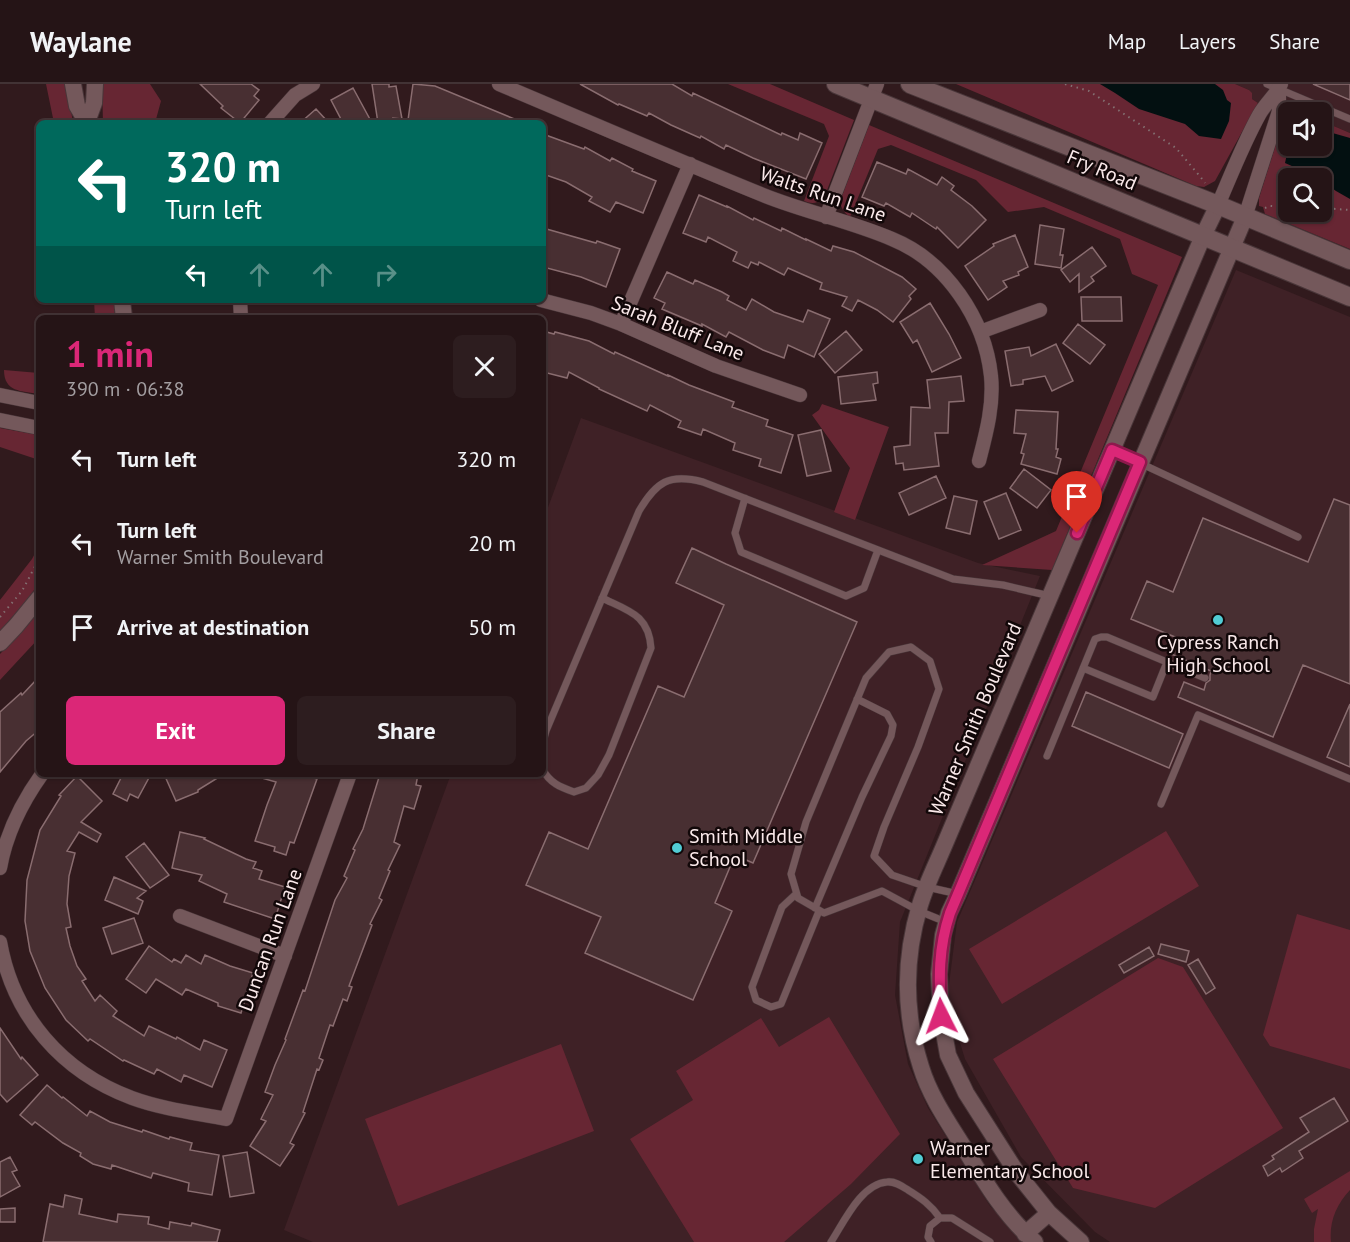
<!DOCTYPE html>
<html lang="en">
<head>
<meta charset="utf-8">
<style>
  body { margin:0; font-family:"PT Sans",sans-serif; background:#2d1d1f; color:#f1f3f6; height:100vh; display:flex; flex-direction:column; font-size:22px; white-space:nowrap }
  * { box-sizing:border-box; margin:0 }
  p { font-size:20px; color:#a39ea1 }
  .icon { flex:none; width:33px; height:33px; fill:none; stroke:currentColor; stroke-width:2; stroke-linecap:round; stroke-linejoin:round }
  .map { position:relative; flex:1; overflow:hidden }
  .panel { position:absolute; left:36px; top:231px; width:510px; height:462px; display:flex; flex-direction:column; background:#251416; border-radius:9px; box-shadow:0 2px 4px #0004,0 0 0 2px #423335 }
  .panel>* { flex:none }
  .guide { position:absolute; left:36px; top:36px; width:510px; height:183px; border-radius:9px; box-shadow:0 2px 4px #0004,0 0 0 2px #423335; background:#00695c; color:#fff; overflow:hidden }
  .controls { position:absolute; left:1278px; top:18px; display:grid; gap:12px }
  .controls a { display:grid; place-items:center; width:54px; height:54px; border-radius:9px; background:#251416; box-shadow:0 2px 4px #0004,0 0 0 2px #423335; font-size:30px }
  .pin { position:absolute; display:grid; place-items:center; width:51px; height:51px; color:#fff; margin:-62px -26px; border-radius:50% 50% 50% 0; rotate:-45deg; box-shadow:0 0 6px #0007 }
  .pin .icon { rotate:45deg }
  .me { position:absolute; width:66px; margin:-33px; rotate:357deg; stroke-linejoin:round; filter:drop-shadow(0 0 4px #0008) }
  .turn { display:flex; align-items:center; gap:21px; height:126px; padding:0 30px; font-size:27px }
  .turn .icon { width:78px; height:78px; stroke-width:2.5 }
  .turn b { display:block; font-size:42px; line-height:51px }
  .lanes { display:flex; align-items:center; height:57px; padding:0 30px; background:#0003; justify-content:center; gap:30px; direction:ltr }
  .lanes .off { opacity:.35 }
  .round { display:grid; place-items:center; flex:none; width:63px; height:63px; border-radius:9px; background:#2d1d1f }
  .summary { display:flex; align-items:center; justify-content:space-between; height:102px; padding:0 30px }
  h1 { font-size:36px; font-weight:700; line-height:45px; color:#db2777 }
  .action { display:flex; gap:12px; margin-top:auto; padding:12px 30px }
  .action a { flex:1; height:69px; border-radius:9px; background:#db2777; color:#fff; font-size:24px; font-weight:700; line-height:69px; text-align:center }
  .action a+a { background:#2d1d1f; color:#f1f3f6 }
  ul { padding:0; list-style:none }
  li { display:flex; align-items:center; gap:18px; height:84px; padding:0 30px }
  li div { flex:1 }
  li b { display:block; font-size:22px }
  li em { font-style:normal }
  header { display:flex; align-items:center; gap:36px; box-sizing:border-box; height:84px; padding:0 30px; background:#251416; border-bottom:2px solid #423335 }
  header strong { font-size:28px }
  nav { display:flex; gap:33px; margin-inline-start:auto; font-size:21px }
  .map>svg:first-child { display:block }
  .built { fill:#3f2126 }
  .green { fill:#672633; fill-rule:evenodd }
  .water { fill:#031011 }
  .building { fill:#482f32; stroke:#8a6d70; stroke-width:1.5 }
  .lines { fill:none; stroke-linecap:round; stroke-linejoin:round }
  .service-casing { stroke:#493639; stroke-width:8 }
  .minor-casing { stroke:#493639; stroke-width:15 }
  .tertiary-casing { stroke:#493639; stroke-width:18 }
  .secondary-casing { stroke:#493639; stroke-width:20 }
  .path { stroke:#847072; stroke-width:2; stroke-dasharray:1.5 4.5; stroke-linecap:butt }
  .service { stroke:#74585b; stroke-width:7 }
  .minor { stroke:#74585b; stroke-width:14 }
  .tertiary { stroke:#74585b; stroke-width:16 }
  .secondary { stroke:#74585b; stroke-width:18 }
  .route-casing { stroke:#8e194d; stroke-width:15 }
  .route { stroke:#db2777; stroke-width:10 }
  .poi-dot { fill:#51ccd4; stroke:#120809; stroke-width:2 }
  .labels { text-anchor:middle; stroke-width:5; stroke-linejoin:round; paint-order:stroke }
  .street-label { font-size:20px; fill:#fae9ea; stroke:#120809 }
  .poi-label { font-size:20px; fill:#fae9ea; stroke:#120809; text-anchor:start }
</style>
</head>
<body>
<header>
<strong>Waylane</strong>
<nav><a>Map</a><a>Layers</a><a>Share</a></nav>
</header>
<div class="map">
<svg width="1350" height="1158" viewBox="0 0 1350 1158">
  <rect width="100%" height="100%" fill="#311a1d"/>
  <path class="built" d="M1235,0H1350V49L1322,37V28H1301L1297,27L1288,28V32L1285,31L1258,19L1252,15L1249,6Z
    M1236,186L1350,233V1158H1110L1095,1148L1021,1073L965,975L947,916L957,838Z
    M581,334L978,479L1040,492L900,838L895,911L908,980L928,1024L990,1122L1026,1158H313L284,1146L451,690H543V437Z"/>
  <path class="green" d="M46,0H67L73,39H54Z
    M102,0H150L161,17L155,39H103Z
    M728,0H770L854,36L824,114C816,120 812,120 804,117L829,52L824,40Z
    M956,0H1235L1249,6L1252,9V15L1258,19L1215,97L1204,103L1196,102Z
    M1285,31H1288V62H1322V37L1350,49V165L1265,130L1263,123L1259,122V114ZM1288,94H1322V128H1288Z
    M869,41L1182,173L1052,486L982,481L1056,447L1158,201L1132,190L1120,155L1044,123L1008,128L976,96L891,61L878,65L850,133C844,129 841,124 840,117Z
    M94,216H114L115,234H95Z
    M4,286L39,289V310C21,307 4,308 4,286Z
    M822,320L889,343L855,436L834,428L850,384L812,331L819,326Z
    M0,344L39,351V376L0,363Z
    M39,462V499L27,516L0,547V516L32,475Z
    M39,526V554L0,596V570L31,537Z
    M1166,747L1199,802L1002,920L969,865Z
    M1297,830L1350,846V985L1270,962L1263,951Z
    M1158,874L1183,883L1283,1044L1155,1124L1073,1104L993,975Z
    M829,933L900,1050L851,1100L784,1158H694L630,1055L693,1016L676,987L761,934L779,963Z
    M561,960L594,1047L398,1122L365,1035Z
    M1350,1087V1106C1336,1121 1329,1138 1331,1158H1314V1145L1318,1125L1312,1129L1304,1115Z"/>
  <path class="water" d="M1100,0H1215L1223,6L1227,16L1231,19L1229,37L1221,55L1199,52L1185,40L1139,25L1115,9Z
    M1322,46L1350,54V115L1336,107L1322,97V94H1319L1285,79L1287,70L1292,62H1322Z"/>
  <path class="building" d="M200,0H251L259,6L254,12L259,16L240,39L221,24L223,22Z
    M372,0H389V3L396,2L402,35L393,34L394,39H378Z
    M413,0L435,2L524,39H428L408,36Z
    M580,0H672L692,12L693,9L781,51L782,49L798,56L800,49L822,59L806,95L753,74L726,61L724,65L701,52L700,54L671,41L649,29L647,32L619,20L618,21Z
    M1313,0H1350V16Z
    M353,4L372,39H343L331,16Z
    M316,25L329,39H300Z
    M543,50L584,65L585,63L610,77L612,74L633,85L632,87L656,97L643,129L616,118L610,128L589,117L592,113L566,98L543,90Z
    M877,78L906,90L908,85L937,101L942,93L954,102L951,106L972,122L986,136L958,164L937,143L936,145L912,129L910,133L886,119L884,122L862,113Z
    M699,111L727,123V122L753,136L754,134L781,147L782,144L806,156V155L831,167L833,162L854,168L902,193L916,205L909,212L911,215L893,238L877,226L858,216L852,227L842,222L847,213L820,205L822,199L788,184L784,191L759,178L758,181L751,178L748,184L733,177L737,168L708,153L706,158L683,149Z
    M1040,141L1064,145L1060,171H1063L1061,184L1035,180Z
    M543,144L596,159L597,157L620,165L606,203L581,193L543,183Z
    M1015,151L1028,183L1018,188L1019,191L1003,197L1007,203L988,216L965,182L994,162L993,160Z
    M1092,163L1106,182L1091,193L1094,197L1079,208V190L1070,198L1061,186Z
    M667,188L693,200L695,196L722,208L729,212L727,216L746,226L752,215L774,228L803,238L808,226L830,235L814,273L788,261L784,274L763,266L729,248L726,253L702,240V242L662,225L665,219L654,214Z
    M1081,213H1121L1122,237H1082Z
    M930,219L949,250L961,274L932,288L917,256L913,259L900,238Z
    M1078,240L1105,261L1090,280L1063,259Z
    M543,247L554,250L555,248L589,257L614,270L615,268L668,292V291L689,301L734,318L732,323L768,336L766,342L793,351L781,389L759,382L761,375L733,366L735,359L703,345L701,351L678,343L681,337L650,321L647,327L599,305V304L569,288L567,294L543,288Z
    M846,247L862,266L835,289L819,270Z
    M1056,260L1073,297L1052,307L1045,292L1023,296V300L1011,302L1005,267L1029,263L1031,272Z
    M877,288L878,299L873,300L876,316L841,320L838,293Z
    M961,292L964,317L949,318L948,349H935L939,382L904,386L903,379L896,380L894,363L910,361L911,323L930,324L927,296Z
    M1016,326L1058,328L1056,365H1058L1056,373L1061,375L1057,390L1021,380L1024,370L1021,369L1026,350L1014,349Z
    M821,346L831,387L807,392L798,351Z
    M1024,385L1051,406L1037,424L1010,404Z
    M936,392L946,414L909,431L899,409Z
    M1006,409L1021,446L999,455L984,418Z
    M954,412L977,417L970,450L946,444Z
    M1334,415L1350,421V600L1303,581L1273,653L1178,613L1184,598L1204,606L1206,599L1210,596V591L1211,587L1169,569L1175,553L1131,535L1147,497L1173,508L1203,434L1308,478Z
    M692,464L726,480L857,538L753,779L735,771L715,819L732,827L693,916L585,869L601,833L526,801L549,748L588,765L658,602L684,613L724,521L676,499Z
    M39,593V646L26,657L0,688V628L21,609L22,611Z
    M1086,608L1183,650L1169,684L1072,642Z
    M1350,620V683L1327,673Z
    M123,690H151L138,714L130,710L127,717L113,710Z
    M164,690H224L198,706V708L176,717Z
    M258,690H311L310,693L317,695L294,759L290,758L286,771L274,767L275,763L255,757L267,721L276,698L258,693Z
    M380,690H418L416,701L421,702L414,725L404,722L394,758L400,761L388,786L390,787L379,814L382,816L370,840L372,841L349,902L352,903L347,917L343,915L333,942L330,941L319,974L323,976L319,986L317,985L303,1028L305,1029L290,1059L294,1061L280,1082L250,1062L266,1037L261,1035L273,1011L265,1008L275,981L286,956L285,955L303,906L305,907L335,816L347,794L344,792L355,766L353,765L363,745Z
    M77,692L102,717L81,738L101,750L97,758L79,748L67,767L75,769L69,792L67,820L71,843L66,844L70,862L77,882L86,895L82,897L95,917L100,911L117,927L113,932L144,952L149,942L176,955L177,953L200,966L204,956L227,966L212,1003L184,991L181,998L157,985L154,990L124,976L123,977L90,955L88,957L66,936L45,904L30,867L25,837L27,796L40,746L61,712L59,711Z
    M180,748L205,754L204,755L246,775L256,778L253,784L262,787L259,795L285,803L275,835L224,818L227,810L199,797L202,791L172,784Z
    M144,759L169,791L150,804L126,773Z
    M114,793L146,807L137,814L143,817L138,830L105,816Z
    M134,834L143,859L112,870L103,844Z
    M1161,860L1189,867L1186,878L1158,870Z
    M149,862L172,878L174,875L181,879L186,871L201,880L205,871L230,882L253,889L241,929L218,922V919L186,905L182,911L156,895L146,909L126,895Z
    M1149,863L1154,872L1124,889L1119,881Z
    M1198,875L1215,904L1206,910L1188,881Z
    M0,944L21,975L22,973L38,991L7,1018L0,1010Z
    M47,1001L62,1014L63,1013L87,1032L90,1027L110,1038L142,1048L143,1046L169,1055L170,1053L192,1059L190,1066L219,1071L212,1111L188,1107L189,1099L153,1089L151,1094L112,1081L111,1085L93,1080L80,1072L81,1069L63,1059L35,1038L32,1041L20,1031Z
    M1334,1014L1348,1037L1299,1067L1303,1074L1282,1088L1280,1084L1268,1092L1263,1082L1274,1075L1272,1072L1309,1048L1300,1034Z
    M247,1068L254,1109L230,1113L223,1072Z
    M10,1073L17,1086L12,1088L20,1102L0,1113V1078Z
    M65,1111L82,1115L79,1130L117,1138L118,1130L149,1133L148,1140L169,1145L170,1138L191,1142L192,1139L220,1146L217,1158H43L50,1120L63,1123Z
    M15,1124V1138H0V1125Z"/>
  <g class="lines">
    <g class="service-casing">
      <path id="service" d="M1267,0L1350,35
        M1112,366L1298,453
        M745,414L735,449L741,468L846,512L864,504L878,466
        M1083,584L1153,613L1167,578
        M543,658L546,647L639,427C656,398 669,389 703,398L953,495L1003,501L1050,512
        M1047,672L1095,555L1101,553H1107L1205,594
        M543,686C550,699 560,703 574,708L586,704L598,691L609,671L651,564C649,531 629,527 602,514
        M1161,720L1198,631L1350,695
        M796,810L782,823L752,903L756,916L771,923L781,920L819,827
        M815,824L862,713L891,652L893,641L887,630L857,615
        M946,838L919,827L882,807L824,829L798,814L791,790L806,738L866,594L889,568L911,563L930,577L939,605L918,663L884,743L874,772L892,791L927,803L958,810
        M831,1158C844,1138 861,1100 887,1098C895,1097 902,1102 908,1106C921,1114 931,1121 940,1134
        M931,1158L928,1153L930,1142L940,1134H952L990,1158"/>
    </g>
    <g class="minor-casing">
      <path id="minor" d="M499,0C587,37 674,75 763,111C805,128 850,137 892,155C946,177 985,235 991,292C994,321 986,350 979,377
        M270,39L295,11L313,0
        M1218,121C1231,91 1243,60 1259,31C1265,20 1276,11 1281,0
        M826,133L877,0
        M1245,133L1279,27V5
        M240,216L241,234
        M541,216L591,229L621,240L716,282L800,311
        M621,240L690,80
        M980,248L1040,226
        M0,311L39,319
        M0,336L39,344
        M0,784C6,750 22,718 42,690
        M180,832L285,872
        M0,858C13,932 62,988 132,1014C162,1025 195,1029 226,1035L350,690"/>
    </g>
    <g class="tertiary-casing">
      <path id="tertiary" d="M73,0L77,22L87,39
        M87,38L94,19L95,0
        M122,216L124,234
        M0,559L16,542L39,514
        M1025,1150L1049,1129
        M1035,1158C1006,1133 986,1100 966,1067C950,1041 930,1013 921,983C904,930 904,874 920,821C926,801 936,781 944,762L1203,152L1218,121
        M1081,1158L1049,1129L1017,1089L966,1009L948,971L941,932L939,890L943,851L949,829L958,810L1245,133"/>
    </g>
    <g class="secondary-casing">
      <path id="secondary" d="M836,0L1350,213
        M910,0L1218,121L1350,176"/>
    </g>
    <path class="path" d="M1065,0L1089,7L1176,64L1203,96L1205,99
      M1265,124L1270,122L1288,123
      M1322,124L1350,126
      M0,533L22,507L39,475"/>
    <use href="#service" class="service"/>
    <use href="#minor" class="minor"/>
    <use href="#tertiary" class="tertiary"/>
    <use href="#secondary" class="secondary"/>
  </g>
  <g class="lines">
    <g class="route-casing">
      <path id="route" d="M941,932C939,894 938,865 950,829L1140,378L1112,366L1077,449"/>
    </g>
    <use href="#route" class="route"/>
  </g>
  <g class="poi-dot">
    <circle cx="1218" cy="536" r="6"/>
    <circle cx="677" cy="764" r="6"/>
    <circle cx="918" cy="1075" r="6"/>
  </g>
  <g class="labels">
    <g class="street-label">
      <text transform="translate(1102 86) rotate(23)" y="7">Fry Road</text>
      <text transform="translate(823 110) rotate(19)" y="7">Walts Run Lane</text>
      <text transform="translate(678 244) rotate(22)" y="7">Sarah Bluff Lane</text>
      <text transform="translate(975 635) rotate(-67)" y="7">Warner Smith Boulevard</text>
      <text transform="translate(270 856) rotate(-70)" y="7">Duncan Run Lane</text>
    </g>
    <g class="poi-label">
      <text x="1218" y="565" text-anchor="middle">Cypress Ranch<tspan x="1218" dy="23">High School</tspan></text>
      <text x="689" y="759">Smith Middle<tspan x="689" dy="23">School</tspan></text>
      <text x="930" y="1071">Warner<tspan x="930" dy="23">Elementary School</tspan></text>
    </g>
  </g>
</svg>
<div class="controls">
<a><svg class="icon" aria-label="sound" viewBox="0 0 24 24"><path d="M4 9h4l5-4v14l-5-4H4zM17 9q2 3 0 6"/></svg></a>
<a><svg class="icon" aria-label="search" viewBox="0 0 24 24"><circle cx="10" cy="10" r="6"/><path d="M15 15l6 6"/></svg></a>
</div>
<div class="pin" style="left:1077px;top:449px;background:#d93025"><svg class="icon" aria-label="arrive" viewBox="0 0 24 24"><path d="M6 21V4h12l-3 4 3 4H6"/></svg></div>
<svg class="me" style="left:941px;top:932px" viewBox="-20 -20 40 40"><path d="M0-17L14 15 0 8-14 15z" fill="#db2777" stroke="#fff" stroke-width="4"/></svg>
<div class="guide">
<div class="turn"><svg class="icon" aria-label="left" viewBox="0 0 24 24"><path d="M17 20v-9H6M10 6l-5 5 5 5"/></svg><div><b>320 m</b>Turn left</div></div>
<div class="lanes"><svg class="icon" aria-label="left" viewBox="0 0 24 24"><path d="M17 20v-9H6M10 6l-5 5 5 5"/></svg><svg class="icon off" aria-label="ahead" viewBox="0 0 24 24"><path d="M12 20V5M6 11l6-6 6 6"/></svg><svg class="icon off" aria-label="ahead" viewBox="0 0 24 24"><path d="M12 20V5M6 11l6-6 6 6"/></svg><svg class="icon off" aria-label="right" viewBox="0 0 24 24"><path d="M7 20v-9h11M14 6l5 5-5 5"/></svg></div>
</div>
<section class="panel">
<div class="summary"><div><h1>1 min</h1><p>390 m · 06:38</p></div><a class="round"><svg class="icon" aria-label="close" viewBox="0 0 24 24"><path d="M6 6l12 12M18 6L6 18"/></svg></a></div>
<ul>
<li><svg class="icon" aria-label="left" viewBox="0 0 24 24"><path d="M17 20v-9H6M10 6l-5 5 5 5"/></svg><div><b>Turn left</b></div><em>320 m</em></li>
<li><svg class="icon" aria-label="left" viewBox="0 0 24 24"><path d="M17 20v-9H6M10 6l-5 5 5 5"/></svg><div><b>Turn left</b><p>Warner Smith Boulevard</p></div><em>20 m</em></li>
<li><svg class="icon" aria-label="arrive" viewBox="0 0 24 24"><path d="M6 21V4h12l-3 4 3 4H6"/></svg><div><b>Arrive at destination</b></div><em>50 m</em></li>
</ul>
<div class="action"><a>Exit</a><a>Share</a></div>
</section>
</div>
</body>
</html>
